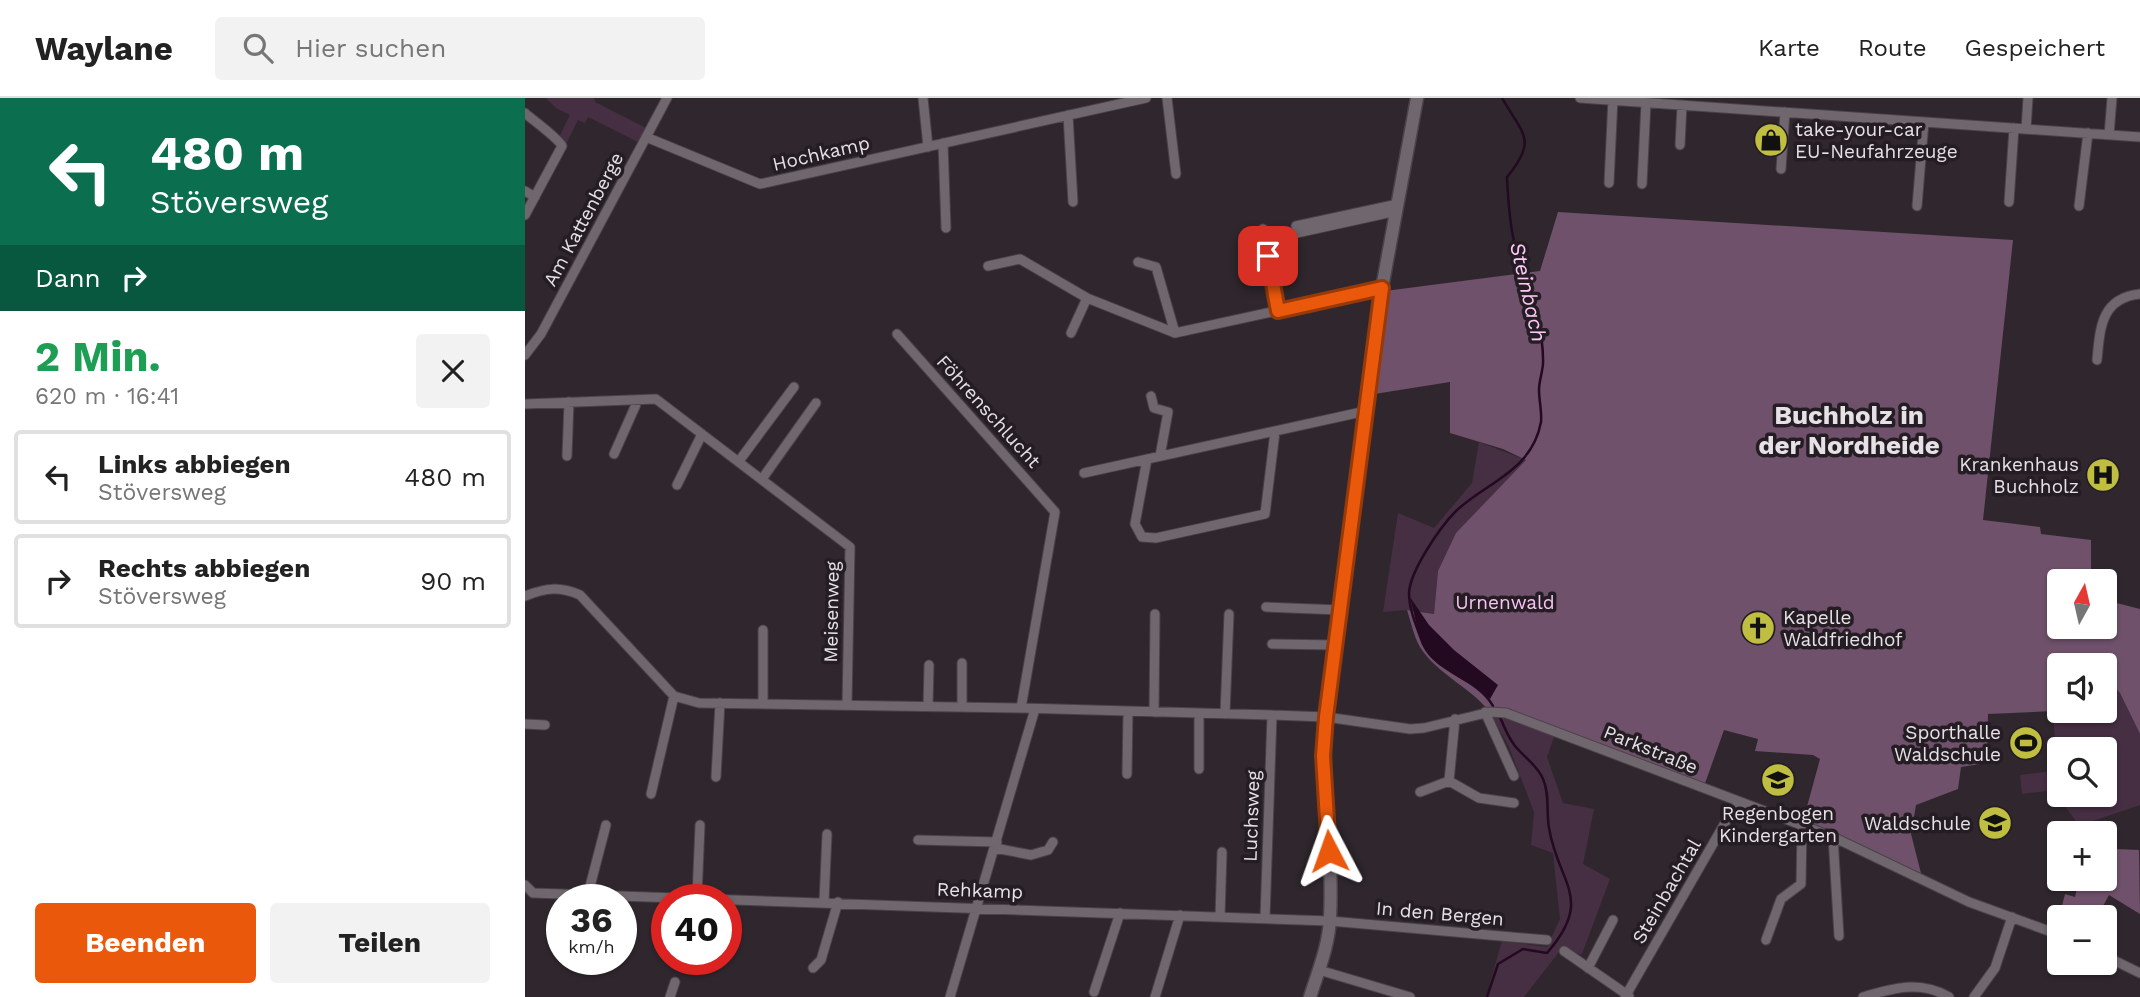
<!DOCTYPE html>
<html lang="de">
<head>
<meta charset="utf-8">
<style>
  body { margin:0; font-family:"Work Sans",sans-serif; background:#f2f2f2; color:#222; height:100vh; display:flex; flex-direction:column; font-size:26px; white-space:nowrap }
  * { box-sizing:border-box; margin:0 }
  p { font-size:23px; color:#767676 }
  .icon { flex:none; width:38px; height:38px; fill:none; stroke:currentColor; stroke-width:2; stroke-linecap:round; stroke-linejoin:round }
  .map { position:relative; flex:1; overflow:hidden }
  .side { display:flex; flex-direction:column; background:#fff; width:525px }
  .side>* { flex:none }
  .guide { background:#0b6e4f; color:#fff; overflow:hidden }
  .needle { width:46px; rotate:8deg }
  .tools { position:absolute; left:1522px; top:471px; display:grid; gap:14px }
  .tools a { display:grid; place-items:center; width:70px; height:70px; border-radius:7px; background:#fff; box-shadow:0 2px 5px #0004; font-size:35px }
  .speed { position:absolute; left:21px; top:786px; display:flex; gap:14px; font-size:35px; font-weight:700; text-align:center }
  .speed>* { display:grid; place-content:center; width:91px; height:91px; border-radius:50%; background:#fff; box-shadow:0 2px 5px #0004; line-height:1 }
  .speed small { font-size:18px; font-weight:400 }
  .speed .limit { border:10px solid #d22; background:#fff; color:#111 }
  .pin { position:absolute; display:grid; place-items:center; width:60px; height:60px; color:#fff; margin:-30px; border-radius:14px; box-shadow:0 4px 10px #0006 }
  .me { position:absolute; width:77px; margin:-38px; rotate:356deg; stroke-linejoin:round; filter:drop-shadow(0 0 5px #0008) }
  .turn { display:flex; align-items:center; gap:24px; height:147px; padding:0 35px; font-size:32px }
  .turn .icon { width:91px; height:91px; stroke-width:2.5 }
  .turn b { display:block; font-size:49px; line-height:60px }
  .then { display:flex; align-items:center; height:66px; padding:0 35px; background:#0003; gap:14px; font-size:26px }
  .round { display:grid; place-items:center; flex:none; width:74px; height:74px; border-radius:7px; background:#f2f2f2 }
  .summary { display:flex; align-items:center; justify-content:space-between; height:119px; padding:0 35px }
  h1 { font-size:42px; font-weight:700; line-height:52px; color:#1e9e55 }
  .action { display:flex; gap:14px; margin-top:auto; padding:14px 35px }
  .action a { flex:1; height:80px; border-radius:7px; background:#ea580c; color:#fff; font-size:28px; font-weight:700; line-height:80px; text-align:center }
  .action a+a { background:#f2f2f2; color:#222 }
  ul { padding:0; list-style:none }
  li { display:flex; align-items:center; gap:21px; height:94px; margin:0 14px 10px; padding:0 21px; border:4px solid #e0e0e0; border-radius:7px }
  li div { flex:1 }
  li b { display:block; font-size:26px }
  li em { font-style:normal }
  header { display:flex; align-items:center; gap:42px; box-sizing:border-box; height:98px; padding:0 35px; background:#fff; border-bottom:2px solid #e0e0e0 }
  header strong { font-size:33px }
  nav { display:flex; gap:38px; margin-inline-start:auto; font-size:24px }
  .search { width:490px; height:63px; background:#f2f2f2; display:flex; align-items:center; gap:18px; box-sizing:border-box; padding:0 24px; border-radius:7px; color:#767676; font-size:26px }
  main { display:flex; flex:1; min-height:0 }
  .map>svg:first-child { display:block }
  .green { fill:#462e43; fill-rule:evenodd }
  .forest { fill:#70516b }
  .water { fill:#230a21 }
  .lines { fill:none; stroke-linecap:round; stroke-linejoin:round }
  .stream { stroke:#230a21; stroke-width:2.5 }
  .street-casing { stroke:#494248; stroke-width:11 }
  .secondary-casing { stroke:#494248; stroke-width:15 }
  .street { stroke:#70676e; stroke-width:9 }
  .secondary { stroke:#70676e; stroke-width:12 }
  .route-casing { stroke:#983908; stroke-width:18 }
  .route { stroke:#ea580c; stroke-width:12 }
  .labels { text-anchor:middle; stroke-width:7; stroke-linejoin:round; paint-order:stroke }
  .poi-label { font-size:19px; fill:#e6e1e5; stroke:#251d24; text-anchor:end }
  .street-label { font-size:19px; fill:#e6e1e5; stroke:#251d24 }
  .park-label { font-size:19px; fill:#f9c2f1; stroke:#251d24 }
  .water-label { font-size:21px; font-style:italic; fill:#ffc8f7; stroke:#251d24 }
  .district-label { font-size:26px; font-weight:bold; fill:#e6e1e5; stroke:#251d24 }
</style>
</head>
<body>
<header>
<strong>Waylane</strong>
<div class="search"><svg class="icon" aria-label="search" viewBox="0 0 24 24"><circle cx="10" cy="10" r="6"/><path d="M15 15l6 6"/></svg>Hier suchen</div>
<nav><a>Karte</a><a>Route</a><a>Gespeichert</a></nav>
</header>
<main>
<section class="side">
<div class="guide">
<div class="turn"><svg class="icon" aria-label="left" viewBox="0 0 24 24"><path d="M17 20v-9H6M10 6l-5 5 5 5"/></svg><div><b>480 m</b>Stöversweg</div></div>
<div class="then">Dann<svg class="icon" aria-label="right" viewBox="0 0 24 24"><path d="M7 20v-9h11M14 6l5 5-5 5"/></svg></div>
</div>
<div class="summary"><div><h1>2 Min.</h1><p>620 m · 16:41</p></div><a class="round"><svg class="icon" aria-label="close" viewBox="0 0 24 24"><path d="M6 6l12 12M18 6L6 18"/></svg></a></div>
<ul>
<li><svg class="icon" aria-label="left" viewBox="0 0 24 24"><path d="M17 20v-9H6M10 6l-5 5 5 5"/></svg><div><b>Links abbiegen</b><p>Stöversweg</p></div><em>480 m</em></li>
<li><svg class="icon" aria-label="right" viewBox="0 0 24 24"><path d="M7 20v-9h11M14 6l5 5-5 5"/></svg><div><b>Rechts abbiegen</b><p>Stöversweg</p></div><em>90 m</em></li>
</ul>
<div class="action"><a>Beenden</a><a>Teilen</a></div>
</section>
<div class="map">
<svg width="1615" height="899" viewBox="0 0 1615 899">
  <rect width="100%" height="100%" fill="#2f272d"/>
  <path class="green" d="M21,0H69L70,4L125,32L117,46L63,19L60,25L53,22L41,46L33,41L45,17L31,10Z
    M954,344L1001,362L931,436L913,473L909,516L882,512L858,514L873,415L909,430L947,385Z
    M1585,584L1595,595L1615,636V707L1553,728C1549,717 1539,710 1534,699L1528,613L1535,610V612H1580V586ZM1535,651H1580V696H1535Z
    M965,614L1031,633L1022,659L1038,705L1069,711L1058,766L1085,781L1057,856L1034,854L999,899H961L977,843L1022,849L1035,821L1028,755L1006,747L1009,714L984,649Z
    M1527,673L1530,692L1497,696L1495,677Z"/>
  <path class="forest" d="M1033,114L1488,142L1458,422L1515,429L1516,436L1566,442V483H1535V528H1580V502L1615,511V636L1595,595L1585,584L1580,586V567H1535V610L1528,613L1463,616L1462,665L1436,669L1433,691L1391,707L1386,736L1398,783L1277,727L1295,661L1288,657L1230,653L1233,641L1199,632L1178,691L965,614C945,589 912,576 895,549C889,539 886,524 882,512L909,516L913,473L931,435L1001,362L978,351L925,335V284L843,297L860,193L1015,173Z
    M1590,751L1614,752L1615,816L1584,797L1572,819H1535V837L1530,835L1540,796L1550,799L1554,781L1586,783Z"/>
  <path class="water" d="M885,499L904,527L929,552L973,587L965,601C945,582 912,573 899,548C892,534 889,514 885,499Z"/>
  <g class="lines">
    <path class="stream" d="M968,608C952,579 912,576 898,546C892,530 884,512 884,495C885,473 915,429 931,413C962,384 1007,373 1016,324C1017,314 1014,302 1014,292C1014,281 1019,271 1018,261C1018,221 998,180 989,143C984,122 983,100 982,79C1013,41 998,37 977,0
      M962,899L973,866L998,851L1022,855C1070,800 1033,786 1024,730C1021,714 1025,696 1018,681C1013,668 999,659 990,648C983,639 979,629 975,619"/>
    <g class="street-casing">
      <path id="street" d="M398,0L403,49
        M642,0L651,76
        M1055,0L1615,39
        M0,15C9,23 33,40 37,48L0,117
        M543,17L548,104
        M1501,31L1503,0
        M1584,37L1587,0
        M121,39L235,86L621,0
        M418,45L421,130
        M1155,47L1157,7
        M1256,71L1260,14
        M1084,85L1088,0
        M1117,86L1121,5
        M0,93L10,99
        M1484,104L1489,30
        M1392,108L1399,24
        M1554,108L1563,35
        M771,128L873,106
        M738,131L753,213
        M772,135L872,113
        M613,164L631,169L650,235
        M463,168L495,161L562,200L650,235L857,190
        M546,235L562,200
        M372,236L530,414L496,610
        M0,257L16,236L142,0
        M1572,262C1575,230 1576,200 1615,196
        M626,298L629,310L643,314L635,358
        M0,306L131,301L325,449L322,607
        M89,356L113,302
        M42,358L44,304
        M622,361L610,426L617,439L631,440L740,416L750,334
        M214,363L269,289
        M559,375L841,313
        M237,381L291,305
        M152,387L177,336
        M0,498C21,490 34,488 55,497L149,598L174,605L496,610L747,617L801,619L885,631L899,630L965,614L981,615L1308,739L1444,804L1535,837
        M741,509L815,512
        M238,532V606
        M747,546L810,547
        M403,608L404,567
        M437,609V565
        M629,614L630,516
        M960,614L989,678
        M700,616L704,516
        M0,626L20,627
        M674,671V615
        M602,676L603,613
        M191,679L195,605
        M924,683L930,621
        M895,694L924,683L954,700L989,705
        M126,696L149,598
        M1308,739L1314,838
        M393,742L472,744
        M470,750L506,757L523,752L528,744
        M0,787L8,795L805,823L1022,842
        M63,796L81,727
        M172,799L175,727
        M299,804L302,736
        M695,819L697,754
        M740,820L747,617
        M1241,842L1256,801L1276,786L1277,727
        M1039,853L1104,898
        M1580,858L1615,875
        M288,870L296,862L313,804
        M1063,870L1088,822
        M794,872L885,899
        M569,894L595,815
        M145,899L150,884
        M425,899L510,611
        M630,899L655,817
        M1100,899L1212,704
        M1338,899C1368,890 1395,882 1424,899
        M1449,899L1470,870L1487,819"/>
    </g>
    <g class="secondary-casing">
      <path id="secondary" d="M785,899C793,874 804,847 805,820C809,753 796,686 801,619L857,190L892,0"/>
    </g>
    <use href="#street" class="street"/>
    <use href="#secondary" class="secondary"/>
  </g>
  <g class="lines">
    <g class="route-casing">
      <path id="route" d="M743,158L753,213L857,190L801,619L798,658L804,753"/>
    </g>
    <use href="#route" class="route"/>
  </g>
  <defs>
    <g id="shop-disc" transform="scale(1.75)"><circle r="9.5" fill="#bfbe41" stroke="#251d24"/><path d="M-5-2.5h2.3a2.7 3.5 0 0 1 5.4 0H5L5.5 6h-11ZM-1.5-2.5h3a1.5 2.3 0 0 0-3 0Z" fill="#111"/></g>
    <g id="hospital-disc" transform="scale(1.75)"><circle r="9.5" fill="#bfbe41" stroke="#251d24"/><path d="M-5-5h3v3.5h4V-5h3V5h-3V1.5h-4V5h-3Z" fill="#111"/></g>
    <g id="church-disc" transform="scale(1.75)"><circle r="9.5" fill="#bfbe41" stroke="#251d24"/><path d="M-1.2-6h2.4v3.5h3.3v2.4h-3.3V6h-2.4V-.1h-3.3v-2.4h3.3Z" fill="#111"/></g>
    <g id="stadium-disc" transform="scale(1.75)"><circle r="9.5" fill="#bfbe41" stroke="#251d24"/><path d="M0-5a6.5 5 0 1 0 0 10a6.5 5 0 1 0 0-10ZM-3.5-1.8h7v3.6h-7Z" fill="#111"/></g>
    <g id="school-disc" transform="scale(1.75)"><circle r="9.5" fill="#bfbe41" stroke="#251d24"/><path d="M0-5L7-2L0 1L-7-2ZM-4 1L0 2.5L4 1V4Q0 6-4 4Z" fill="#111"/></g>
  </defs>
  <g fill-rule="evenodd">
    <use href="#shop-disc" x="1246" y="42"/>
    <use href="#hospital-disc" x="1578" y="377"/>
    <use href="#church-disc" x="1233" y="530"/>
    <use href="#stadium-disc" x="1501" y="645"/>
    <use href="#school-disc" x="1253" y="682"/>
    <use href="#school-disc" x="1470" y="725"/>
  </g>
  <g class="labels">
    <g class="poi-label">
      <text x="1270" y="38" text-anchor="start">take-your-car<tspan x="1270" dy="22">EU-Neufahrzeuge</tspan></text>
      <text x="1554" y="373">Krankenhaus<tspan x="1554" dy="22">Buchholz</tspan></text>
      <text x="1258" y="526" text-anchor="start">Kapelle<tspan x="1258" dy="22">Waldfriedhof</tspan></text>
      <text x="1476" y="641">Sporthalle<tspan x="1476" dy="22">Waldschule</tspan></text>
      <text x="1253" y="722" text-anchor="middle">Regenbogen<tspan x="1253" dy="22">Kindergarten</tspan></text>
      <text x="1446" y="732">Waldschule</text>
    </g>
    <g class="street-label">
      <text transform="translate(296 55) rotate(-13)" y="7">Hochkamp</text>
      <text transform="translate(58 121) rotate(-62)" y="7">Am Kattenberge</text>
      <text transform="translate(464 313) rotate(48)" y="7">Föhrenschlucht</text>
      <text transform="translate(306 514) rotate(-89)" y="7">Meisenweg</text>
      <text transform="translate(1126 651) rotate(22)" y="7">Parkstraße</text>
      <text transform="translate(726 718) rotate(-88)" y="7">Luchsweg</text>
      <text transform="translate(455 792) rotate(2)" y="7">Rehkamp</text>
      <text transform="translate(1141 793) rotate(-60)" y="7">Steinbachtal</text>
      <text transform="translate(915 815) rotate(5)" y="7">In den Bergen</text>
    </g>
    <g class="park-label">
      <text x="980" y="511">Urnenwald</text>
    </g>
    <g class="water-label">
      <text transform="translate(1003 194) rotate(77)" y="7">Steinbach</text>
    </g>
    <g class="district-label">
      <text x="1324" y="326">Buchholz in<tspan x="1324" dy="30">der Nordheide</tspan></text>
    </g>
  </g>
</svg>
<div class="tools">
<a><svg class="needle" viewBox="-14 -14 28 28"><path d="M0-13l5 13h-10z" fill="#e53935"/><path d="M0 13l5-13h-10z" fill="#767676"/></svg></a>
<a><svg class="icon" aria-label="sound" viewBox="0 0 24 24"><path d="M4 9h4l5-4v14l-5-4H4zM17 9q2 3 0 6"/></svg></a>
<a><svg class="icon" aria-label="search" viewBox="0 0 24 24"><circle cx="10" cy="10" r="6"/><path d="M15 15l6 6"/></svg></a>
<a>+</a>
<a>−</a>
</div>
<div class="speed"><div>36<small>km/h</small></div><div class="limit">40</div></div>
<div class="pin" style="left:743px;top:158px;background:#d93025"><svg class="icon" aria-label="arrive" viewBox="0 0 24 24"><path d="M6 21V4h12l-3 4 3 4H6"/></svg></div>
<svg class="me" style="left:804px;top:753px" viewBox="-20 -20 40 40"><path d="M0-17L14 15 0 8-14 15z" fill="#ea580c" stroke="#fff" stroke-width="4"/></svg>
</div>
</main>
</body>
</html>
